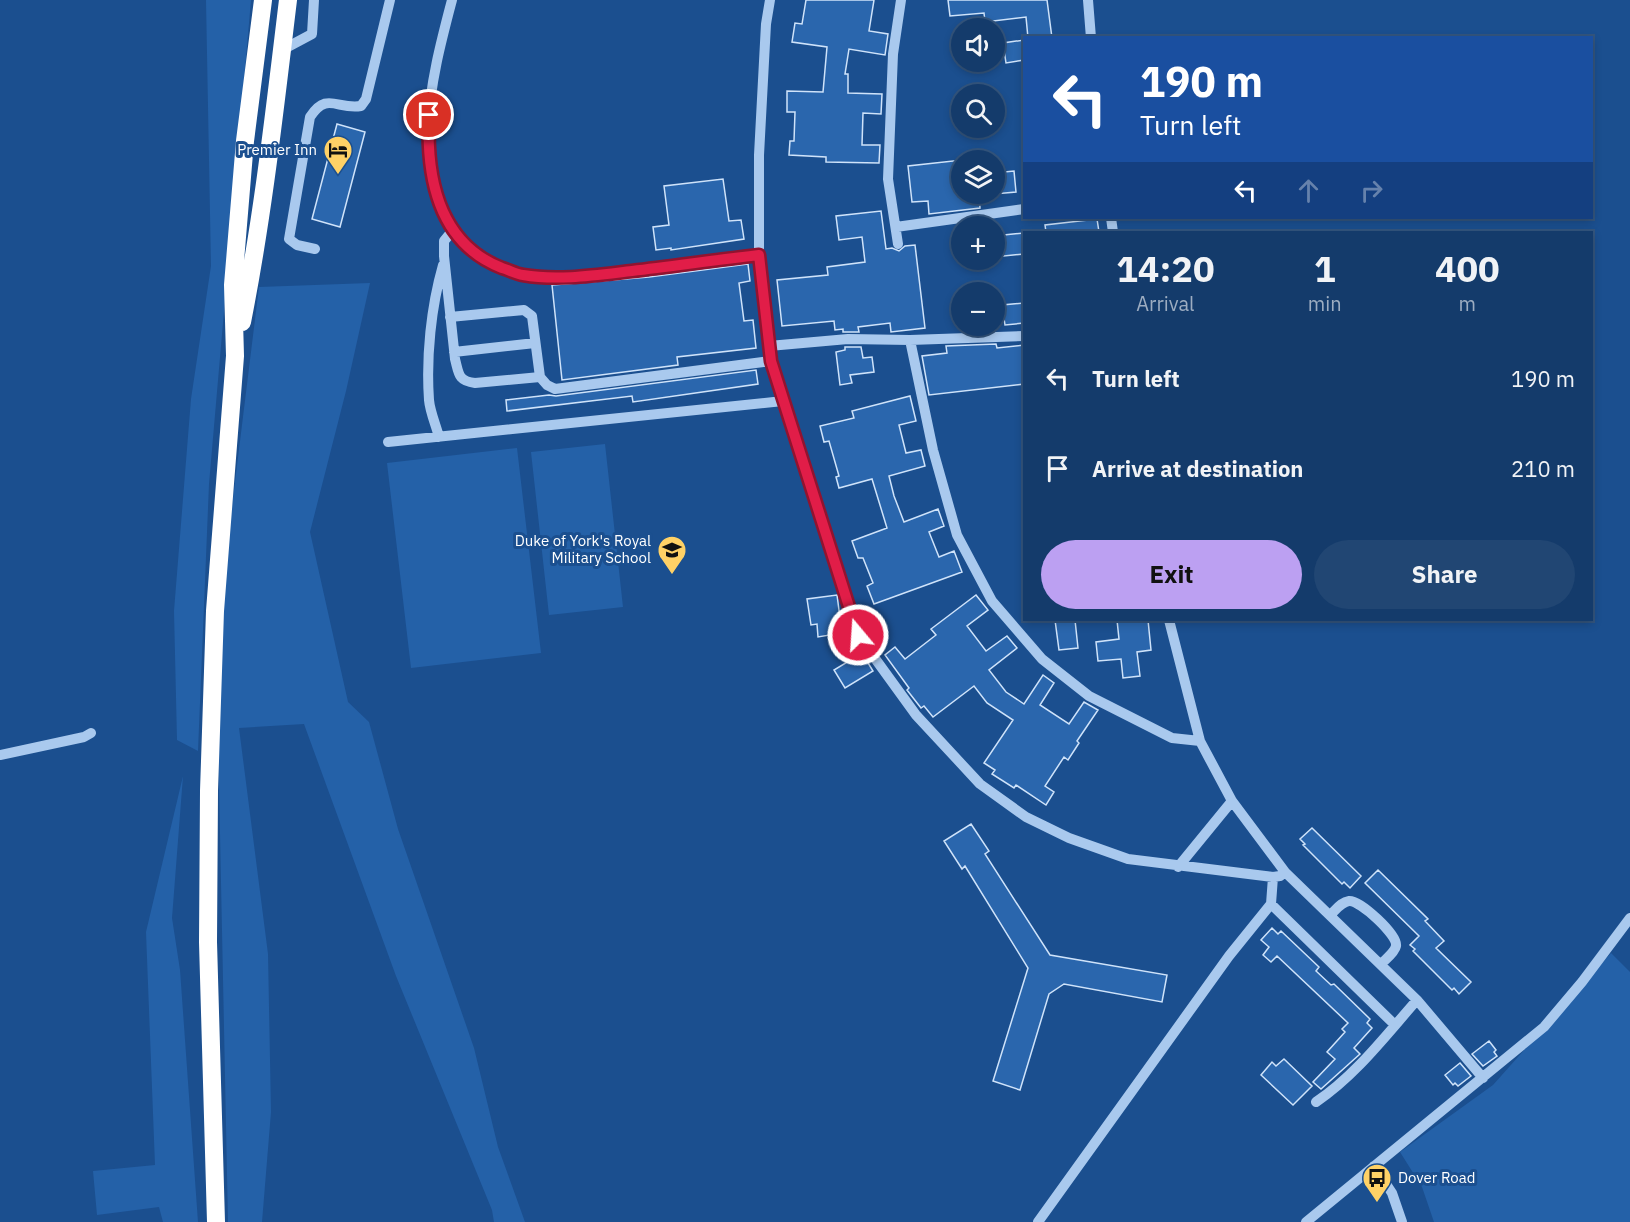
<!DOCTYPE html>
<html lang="en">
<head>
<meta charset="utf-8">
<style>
  body { margin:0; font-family:"IBM Plex Sans",sans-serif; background:#214673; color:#f1f3f6; height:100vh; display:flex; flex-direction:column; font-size:22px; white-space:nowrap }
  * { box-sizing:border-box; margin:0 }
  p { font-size:20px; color:#9dadc1 }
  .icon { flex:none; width:33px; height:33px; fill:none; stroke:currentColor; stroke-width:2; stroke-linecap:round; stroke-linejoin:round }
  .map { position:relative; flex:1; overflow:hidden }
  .sheet { position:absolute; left:1023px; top:231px; width:570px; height:390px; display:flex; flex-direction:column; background:#143b6b; border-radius:0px; box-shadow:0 3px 9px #0003,0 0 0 2px #33557e }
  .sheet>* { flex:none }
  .guide { position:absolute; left:1023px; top:36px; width:570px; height:183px; border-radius:0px; box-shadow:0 3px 9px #0003,0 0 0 2px #33557e; background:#1a4fa0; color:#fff; overflow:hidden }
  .fabs { position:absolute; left:951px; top:18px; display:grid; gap:12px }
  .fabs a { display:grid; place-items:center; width:54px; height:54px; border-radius:50%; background:#143b6b; box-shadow:0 3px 9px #0003,0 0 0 2px #33557e; font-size:30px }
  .pin { position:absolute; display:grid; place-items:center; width:51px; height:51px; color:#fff; margin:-26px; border:3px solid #fff; border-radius:50%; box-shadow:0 2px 6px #0007 }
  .me { position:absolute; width:66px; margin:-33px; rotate:342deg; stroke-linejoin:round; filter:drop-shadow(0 0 4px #0008) }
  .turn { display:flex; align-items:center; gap:21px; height:126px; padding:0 18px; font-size:27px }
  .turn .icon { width:78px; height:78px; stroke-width:2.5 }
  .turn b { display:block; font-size:42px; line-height:51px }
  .lanes { display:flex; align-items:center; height:57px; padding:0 18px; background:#0003; justify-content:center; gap:30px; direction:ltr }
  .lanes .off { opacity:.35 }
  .eta { display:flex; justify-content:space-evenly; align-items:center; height:102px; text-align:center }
  .eta b { font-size:36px; font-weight:800; line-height:42px }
  .primary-button { display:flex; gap:12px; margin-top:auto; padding:12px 18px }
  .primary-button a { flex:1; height:69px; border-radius:36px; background:#bca0f2; color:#111; font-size:24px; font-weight:800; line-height:69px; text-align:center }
  .primary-button a+a { background:#214673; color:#f1f3f6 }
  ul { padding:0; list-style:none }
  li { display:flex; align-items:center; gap:18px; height:90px; padding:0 18px }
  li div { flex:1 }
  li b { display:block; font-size:22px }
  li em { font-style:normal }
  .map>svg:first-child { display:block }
  .green { fill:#2461a8 }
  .building { fill:#2a66ad; stroke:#cfe3fa; stroke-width:1.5 }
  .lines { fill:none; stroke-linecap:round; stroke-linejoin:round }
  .minor { stroke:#a9c9ee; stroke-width:10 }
  .highway { stroke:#fff; stroke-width:18 }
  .route-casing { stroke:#92132f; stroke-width:15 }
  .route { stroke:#e11d48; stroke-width:10 }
  .labels { text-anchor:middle; stroke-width:6; stroke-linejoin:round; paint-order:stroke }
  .poi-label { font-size:15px; fill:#fff; stroke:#1b4f8f; text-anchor:end }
</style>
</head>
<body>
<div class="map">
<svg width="1630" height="1222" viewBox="0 0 1630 1222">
  <rect width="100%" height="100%" fill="#1b4f8f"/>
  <path class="green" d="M206,0H251L209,484L198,751L177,740L174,611L191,399L211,266Z
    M370,283L346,391L310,532L348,702L369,722L398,829L474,1048L498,1147L525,1222H494L492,1210L396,976L304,724L239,728L268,954L271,1112L262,1222H228L218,736L226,555L259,287Z
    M605,444L623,607L549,615L531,452Z
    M517,448L541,653L411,668L387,463Z
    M183,776L172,918L180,970L198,1222H163L159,1207L97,1215L93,1171L155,1165L146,932Z
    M1611,953L1630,972V1222H1434L1422,1187L1400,1152L1493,1085Z"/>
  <path class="building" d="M806,0H874L869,31L888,34L885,55L849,49L845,74H848V93L882,94L881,114L863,113L862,145H880L879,163L826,162V157L789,155L790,141H794L795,112H787V91L823,92L827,47L792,42L795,23L802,24Z
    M948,0H1047L1052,38H1028L1026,17L985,22L984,13L950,16Z
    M1024,40V60L1006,63L1003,43Z
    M337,124L365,132L340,227L312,219Z
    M962,160V194H979L980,208L929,214L928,201L912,202L908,166Z
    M1014,171L1016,192L994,194V173Z
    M723,179L729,221L741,220L744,239L671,250V248L656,250L653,227L669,225L664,186Z
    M881,211L886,249L892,248L899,251L905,246L915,245L925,328L891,332L890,323L858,327L859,332H843V329L835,330L834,321L782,326L777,280L828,275L827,267L865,262L862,237L839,240L836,216Z
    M1097,219L1099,232H1046L1045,225Z
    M1024,233V254L994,257V236Z
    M748,264L750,281L739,283L744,321L753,320L756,348L677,357L678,365L562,380L552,285L649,277Z
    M1024,303V323L1005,325L1002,305Z
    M996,344L997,348L1024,345V384L929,395L922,356L947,353L946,346Z
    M845,347H861L863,358L872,357L874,372L850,375L852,383L840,385L836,352L845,350Z
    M756,370L758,384L633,402L632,396L507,411L506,400L549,395L556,396Z
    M910,396L916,421L899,425L906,453L921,450L925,466L889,476L894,496L904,522L938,509L944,526L929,532L939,557L954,551L962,572L874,604L867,586L873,583L863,558H858L852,541L887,528L872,479L839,488L836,477L839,476L829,441L824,442L820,426L854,418L852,411Z
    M837,595L842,633L818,637L817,624L811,625L807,599Z
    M976,595L988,610L967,626L986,651L1007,636L1017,648L989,670L1006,692L1024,704L1043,675L1054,683L1040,705L1069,724L1084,702L1098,710L1077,741L1079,743L1068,760L1064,757L1045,786L1054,792L1046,805L1016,785L1014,788L992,774L995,770L984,763L1013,720L987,703L974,686L933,717L924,706L921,708L907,690L909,688L885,655L895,647L905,659L936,635L931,629Z
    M1055,620H1075L1078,648L1059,650Z
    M1117,620H1148L1151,650L1137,652L1140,676L1123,678L1121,659L1098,661L1096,642L1119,639Z
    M862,653L873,671L845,688L834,670Z
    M971,824L989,851L985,854L1050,955L1167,975L1162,1002L1064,984L1049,994L1020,1090L993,1081L1028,968L965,866L962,869L944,841Z
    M1312,828L1361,876L1350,888L1344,882L1342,884L1303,845L1305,844L1300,839Z
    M1378,870L1428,919L1425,921L1444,941L1436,948L1471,982L1459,994L1454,988L1452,990L1413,951L1415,949L1410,945L1419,936L1365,883Z
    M1272,928L1278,934L1281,931L1319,967L1316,971L1331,985L1334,984L1370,1019L1367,1023L1372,1028L1354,1048L1360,1054L1321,1089L1313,1082L1335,1059L1327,1052L1345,1032L1342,1029L1348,1023L1277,956L1271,962L1263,955L1269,947L1261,940Z
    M1489,1041L1496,1050L1494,1052L1497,1056L1483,1066L1472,1054Z
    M1284,1059L1312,1086L1293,1105L1261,1075L1272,1062L1276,1066Z
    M1460,1063L1471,1076L1458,1086L1455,1083L1453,1085L1445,1075Z"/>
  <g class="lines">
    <path class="minor" d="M452,0C432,76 404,178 465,243C479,259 502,272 523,275C543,278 563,276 582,275C641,272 700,262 759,255
      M770,0L766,24L759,155V255L771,361L858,635L916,715L980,784L1026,817L1069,838L1128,859L1273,877L1280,876L1285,872
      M1088,0L1091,38
      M282,50L312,34L314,0
      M1111,218L1113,232
      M896,227L1024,209
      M453,230L444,241V256L455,359C459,374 458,381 475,383L540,377L547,385L555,389L771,361
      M898,244L888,179L893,54L901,0
      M315,249L297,245L289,239L310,117C327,91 337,110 361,106L366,99L390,0
      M450,317L524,310L532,316L540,377
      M910,340L933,450L957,535L992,601L1042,659L1089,696L1172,738L1200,741
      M769,346L848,339L910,340L1024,336
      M454,352L535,343
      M439,437C436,425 430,412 429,400C426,357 431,307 443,265
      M388,442L783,401
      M1169,620L1200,741L1232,801L1285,872L1417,1000L1483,1078
      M0,755L84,737L91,733
      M1178,867L1232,801
      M1273,877L1271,904L1395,1025
      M1330,915C1336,910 1341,902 1349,901C1360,900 1398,935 1396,946C1395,952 1386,959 1381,964
      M1316,1102C1356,1075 1386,1035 1417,1000
      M1374,1166L1392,1193L1402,1222
      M1038,1222L1229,956L1271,904
      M1306,1222L1544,1027L1582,982L1630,918"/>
    <path class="highway" d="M242,322C263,216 275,107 288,0
      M216,1222L208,942L209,791L215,611L235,356L233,285L245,141L263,0"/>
  </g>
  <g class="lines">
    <g class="route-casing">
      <path id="route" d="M429,115C426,176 438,243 502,268C509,270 516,274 523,275C558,281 597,275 632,271C674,266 716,260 759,255L771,361L858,635"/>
    </g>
    <use href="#route" class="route"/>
  </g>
  <defs>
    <g id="hotel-pin" transform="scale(1.5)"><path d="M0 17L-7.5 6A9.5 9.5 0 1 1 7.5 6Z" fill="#ffd166" stroke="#1b4f8f"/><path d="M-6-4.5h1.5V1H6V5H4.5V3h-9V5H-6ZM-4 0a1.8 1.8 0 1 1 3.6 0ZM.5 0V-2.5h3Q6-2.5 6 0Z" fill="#111"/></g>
    <g id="school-pin" transform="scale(1.5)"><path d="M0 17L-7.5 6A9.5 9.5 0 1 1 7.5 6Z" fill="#ffd166" stroke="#1b4f8f"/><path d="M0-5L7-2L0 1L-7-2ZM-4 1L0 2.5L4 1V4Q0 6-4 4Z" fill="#111"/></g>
    <g id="bus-pin" transform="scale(1.5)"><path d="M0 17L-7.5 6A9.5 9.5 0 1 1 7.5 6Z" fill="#ffd166" stroke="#1b4f8f"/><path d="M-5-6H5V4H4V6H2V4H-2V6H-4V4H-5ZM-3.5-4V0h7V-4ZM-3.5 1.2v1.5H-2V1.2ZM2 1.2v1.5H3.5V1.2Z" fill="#111"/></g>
  </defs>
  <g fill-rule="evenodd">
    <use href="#hotel-pin" x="338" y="150"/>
    <use href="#school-pin" x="672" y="550"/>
    <use href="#bus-pin" x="1377" y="1178"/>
  </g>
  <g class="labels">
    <g class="poi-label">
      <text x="317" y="155">Premier Inn</text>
      <text x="651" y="546">Duke of York's Royal<tspan x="651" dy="17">Military School</tspan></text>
      <text x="1398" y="1183" text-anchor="start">Dover Road</text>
    </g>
  </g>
</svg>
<div class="fabs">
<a><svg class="icon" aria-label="sound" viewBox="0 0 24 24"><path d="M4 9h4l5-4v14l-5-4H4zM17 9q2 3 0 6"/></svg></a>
<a><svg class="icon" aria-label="search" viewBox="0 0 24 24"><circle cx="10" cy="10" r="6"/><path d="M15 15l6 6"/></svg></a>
<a><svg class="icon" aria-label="layers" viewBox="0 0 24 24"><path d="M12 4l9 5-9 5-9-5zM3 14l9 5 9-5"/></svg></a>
<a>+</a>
<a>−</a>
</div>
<div class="pin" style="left:429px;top:115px;background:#d93025"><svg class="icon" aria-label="arrive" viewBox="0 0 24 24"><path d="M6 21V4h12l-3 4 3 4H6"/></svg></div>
<svg class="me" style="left:858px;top:635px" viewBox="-20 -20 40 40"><circle r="17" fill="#e11d48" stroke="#fff" stroke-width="3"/><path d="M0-11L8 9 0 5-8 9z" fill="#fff"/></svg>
<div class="guide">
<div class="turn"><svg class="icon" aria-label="left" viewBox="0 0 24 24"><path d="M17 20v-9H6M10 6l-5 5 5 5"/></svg><div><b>190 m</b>Turn left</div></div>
<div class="lanes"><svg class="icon" aria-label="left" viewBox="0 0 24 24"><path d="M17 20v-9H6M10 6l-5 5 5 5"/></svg><svg class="icon off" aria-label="ahead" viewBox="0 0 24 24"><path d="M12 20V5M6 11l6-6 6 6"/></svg><svg class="icon off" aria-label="right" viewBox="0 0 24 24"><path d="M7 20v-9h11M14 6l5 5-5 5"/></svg></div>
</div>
<section class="sheet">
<div class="eta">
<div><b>14:20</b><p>Arrival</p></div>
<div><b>1</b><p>min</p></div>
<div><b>400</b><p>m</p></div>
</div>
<ul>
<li><svg class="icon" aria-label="left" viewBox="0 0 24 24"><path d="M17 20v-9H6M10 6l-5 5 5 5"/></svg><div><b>Turn left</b></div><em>190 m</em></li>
<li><svg class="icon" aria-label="arrive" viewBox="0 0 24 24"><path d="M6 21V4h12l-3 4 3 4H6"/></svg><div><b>Arrive at destination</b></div><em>210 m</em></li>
</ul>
<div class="primary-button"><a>Exit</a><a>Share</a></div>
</section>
</div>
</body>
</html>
